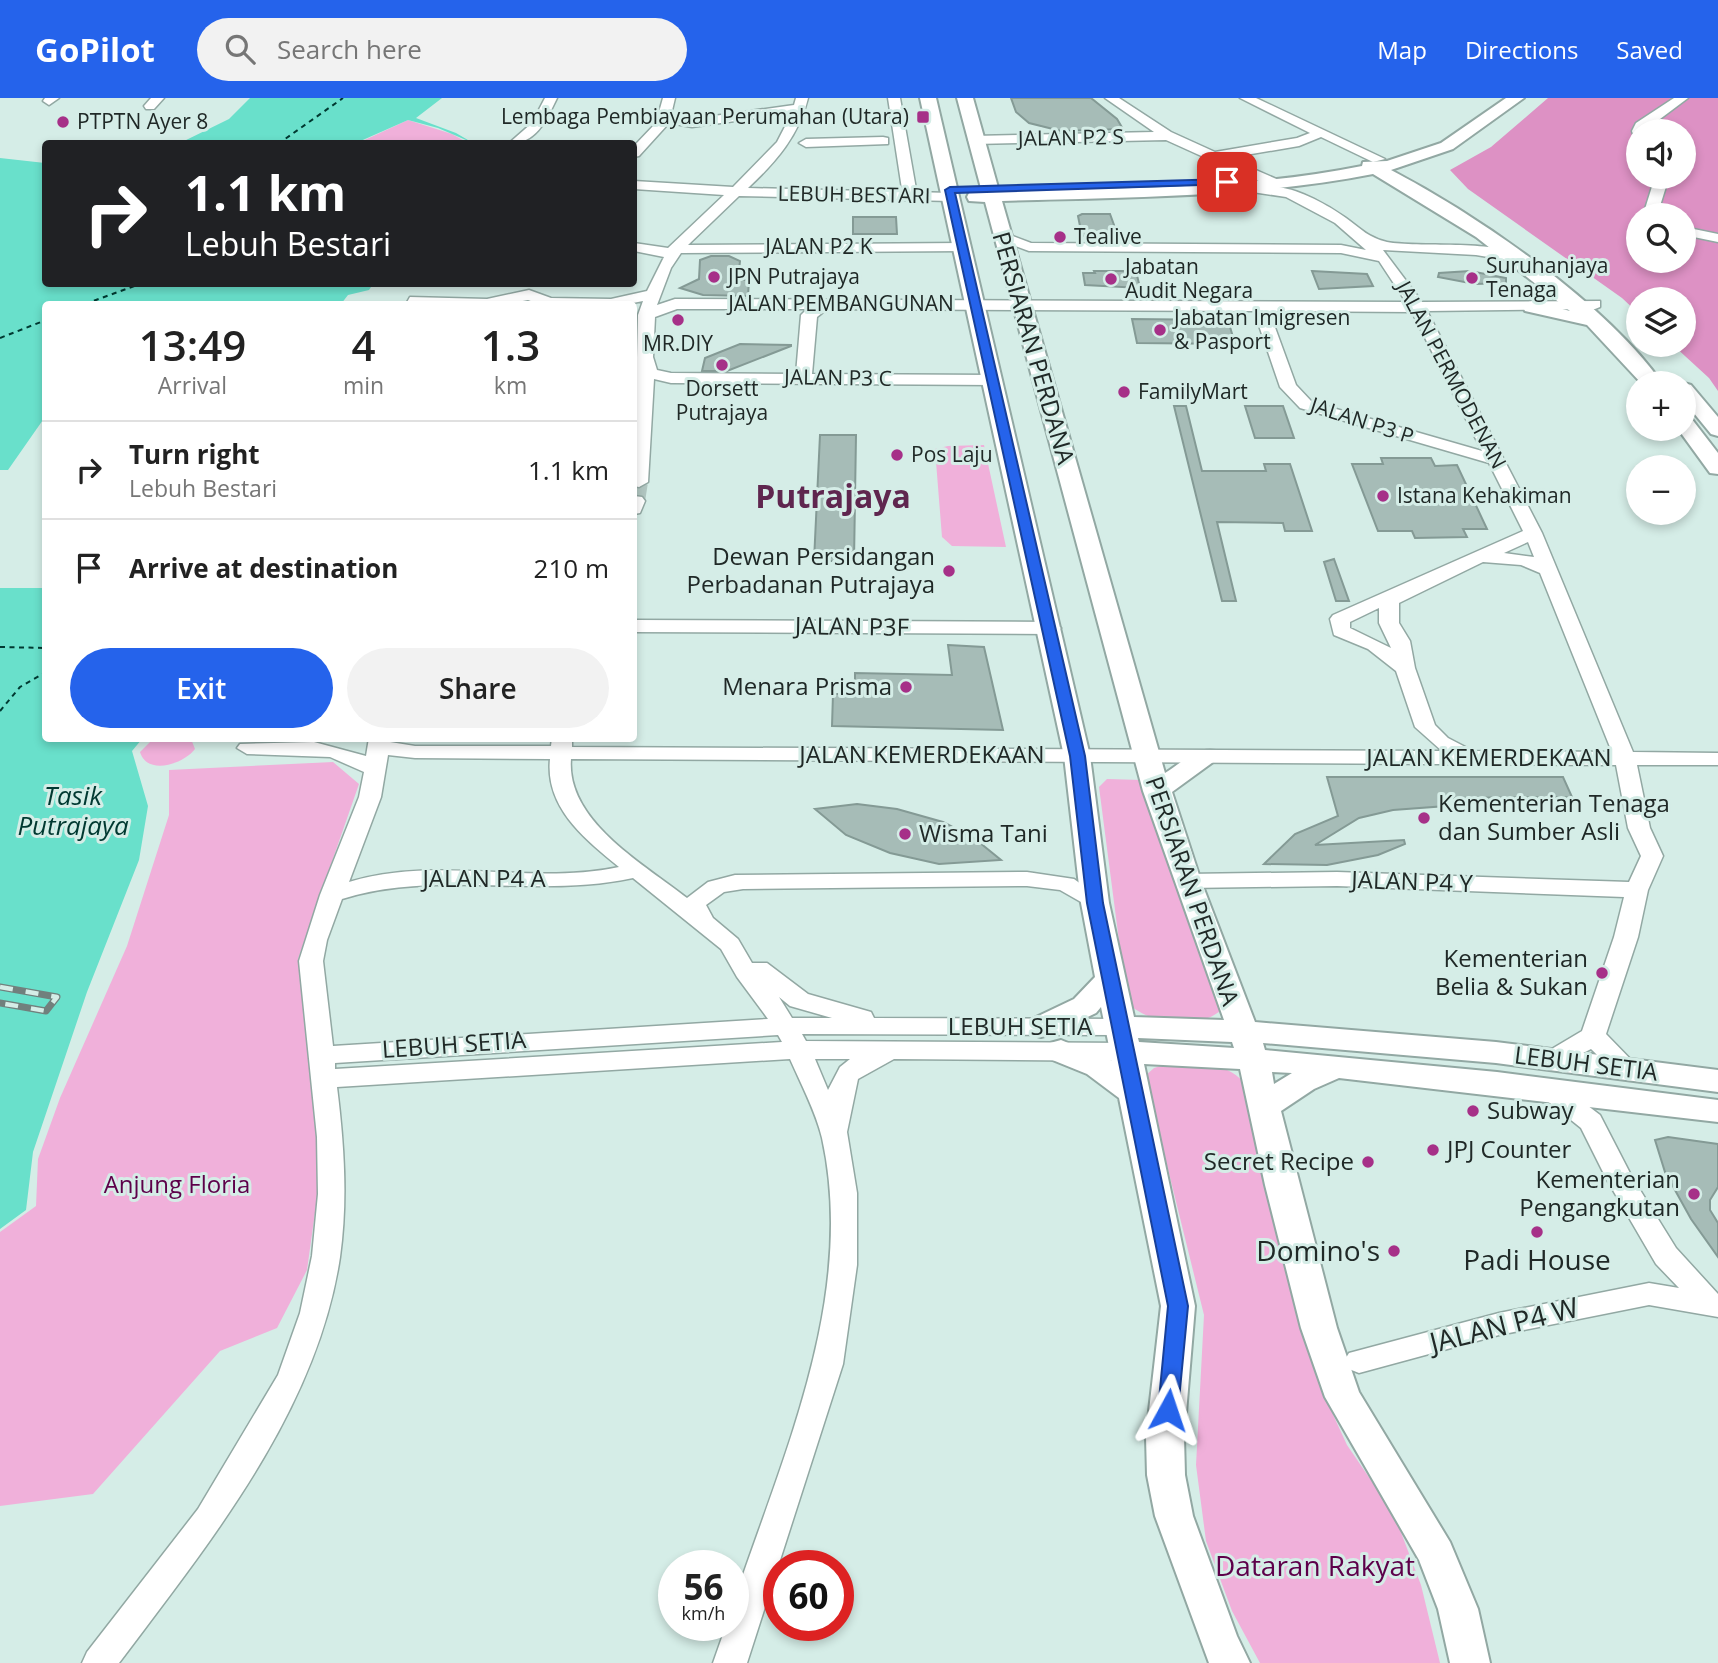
<!DOCTYPE html>
<html lang="en">
<head>
<meta charset="utf-8">
<style>
  body { margin:0; font-family:"Open Sans",sans-serif; background:#f2f2f2; color:#222; height:100vh; display:flex; flex-direction:column; font-size:26px; white-space:nowrap }
  * { box-sizing:border-box; margin:0 }
  p { font-size:23px; color:#767676 }
  .icon { flex:none; width:38px; height:38px; fill:none; stroke:currentColor; stroke-width:2; stroke-linecap:round; stroke-linejoin:round }
  .map { position:relative; flex:1; overflow:hidden }
  .side { position:absolute; left:42px; top:203px; width:595px; height:441px; display:flex; flex-direction:column; background:#fff; border-radius:7px; box-shadow:0 4px 10px #0003 }
  .side>* { flex:none }
  .guide { position:absolute; left:42px; top:42px; width:595px; height:147px; border-radius:7px; box-shadow:0 4px 10px #0003; background:#202124; color:#fff; overflow:hidden }
  .controls { position:absolute; left:1626px; top:21px; display:grid; gap:14px }
  .controls a { display:grid; place-items:center; width:70px; height:70px; border-radius:50%; background:#fff; box-shadow:0 4px 10px #0003; font-size:35px }
  .speed { position:absolute; left:658px; top:1452px; display:flex; gap:14px; font-size:35px; font-weight:700; text-align:center }
  .speed>* { display:grid; place-content:center; width:91px; height:91px; border-radius:50%; background:#fff; box-shadow:0 4px 10px #0003; line-height:1 }
  .speed small { font-size:18px; font-weight:400 }
  .speed .limit { border:10px solid #d22; background:#fff; color:#111 }
  .pin { position:absolute; display:grid; place-items:center; width:60px; height:60px; color:#fff; margin:-30px; border-radius:14px; box-shadow:0 4px 10px #0006 }
  .me { position:absolute; width:77px; margin:-38px; rotate:5deg; stroke-linejoin:round; filter:drop-shadow(0 0 5px #0008) }
  .turn { display:flex; align-items:center; gap:24px; height:147px; padding:0 28px; font-size:32px }
  .turn .icon { width:91px; height:91px; stroke-width:2.5 }
  .turn b { display:block; font-size:49px; line-height:60px }
  .eta { display:flex; justify-content:space-evenly; align-items:center; height:119px; text-align:center }
  .eta b { font-size:42px; font-weight:600; line-height:49px }
  .action { display:flex; gap:14px; margin-top:auto; padding:14px 28px }
  .action a { flex:1; height:80px; border-radius:42px; background:#2563eb; color:#fff; font-size:28px; font-weight:600; line-height:80px; text-align:center }
  .action a+a { background:#f2f2f2; color:#222 }
  ul { padding:0; list-style:none }
  li { display:flex; align-items:center; gap:21px; height:98px; padding:0 28px; border-top:2px solid #e0e0e0 }
  li div { flex:1 }
  li b { display:block; font-size:26px }
  li em { font-style:normal }
  header { display:flex; align-items:center; gap:42px; box-sizing:border-box; height:98px; padding:0 35px; background:#2563eb; color:#fff }
  header strong { font-size:33px }
  nav { display:flex; gap:38px; margin-inline-start:auto; font-size:24px }
  .search { width:490px; height:63px; background:#f2f2f2; display:flex; align-items:center; gap:18px; box-sizing:border-box; padding:0 24px; border-radius:38px; color:#767676; font-size:26px }
  .map>svg:first-child { display:block }
  .green { fill:#f0b0da }
  .forest { fill:#dd91c4; fill-rule:evenodd }
  .water { fill:#69e0cb }
  .lines { fill:none; stroke-linecap:round; stroke-linejoin:round }
  .ferry { stroke:#003931; stroke-width:2; stroke-dasharray:5 4.5; stroke-linecap:butt }
  .building { fill:#a6bcb7; stroke:#849a95; stroke-width:2 }
  .minor-tunnel { stroke:#b1c6c1; stroke-width:18; stroke-dasharray:18 9; stroke-linecap:butt }
  .minor-casing { stroke:#92a8a3; stroke-width:3 }
  .major-casing { stroke:#92a8a3; stroke-width:4 }
  .minor { fill:#fff; fill-rule:evenodd }
  .major { fill:#fff; fill-rule:evenodd }
  .rail-casing { stroke:#71807d; stroke-width:7 }
  .rail { stroke:#d5ede7; stroke-width:4.5; stroke-dasharray:13; stroke-linecap:butt }
  .route { fill:#2563eb; stroke:#184099; stroke-width:2 }
  .poi-dot { fill:#a63088; stroke:#d5ede7; stroke-width:2.5 }
  .labels { text-anchor:middle; stroke-width:6; stroke-linejoin:round; paint-order:stroke }
  .far-poi-label { font-size:21px; fill:#202927; stroke:#d5ede7; text-anchor:start }
  .far-street-label { font-size:21px; fill:#202927; stroke:#d5ede7 }
  .street-label { font-size:24px; fill:#202927; stroke:#d5ede7 }
  .poi-label { font-size:24px; fill:#202927; stroke:#d5ede7; text-anchor:end }
  .park-label { font-size:24px; fill:#5d004a; stroke:#d5ede7 }
  .water-label { font-size:26px; font-style:italic; fill:#003931; stroke:#d5ede7 }
  .near-poi-label { font-size:28px; fill:#202927; stroke:#d5ede7; text-anchor:end }
  .near-street-label { font-size:28px; fill:#202927; stroke:#d5ede7 }
  .near-park-label { font-size:28px; fill:#5d004a; stroke:#d5ede7 }
  .far-town-label { font-size:32px; font-weight:bold; fill:#5f264f; stroke:#d5ede7 }
</style>
</head>
<body>
<header>
<strong>GoPilot</strong>
<div class="search"><svg class="icon" aria-label="search" viewBox="0 0 24 24"><circle cx="10" cy="10" r="6"/><path d="M15 15l6 6"/></svg>Search here</div>
<nav><a>Map</a><a>Directions</a><a>Saved</a></nav>
</header>
<div class="map">
<svg width="1718" height="1565" viewBox="0 0 1718 1565">
  <rect width="100%" height="100%" fill="#d5ede7"/>
  <path class="green" d="M408,22L452,36L468,45L356,46Z
    M984,347L1006,449L952,448L942,439L935,351L948,348Z
    M154,640L191,641L195,651C184,666 147,678 140,654Z
    M333,664L359,686L298,861L322,1064L307,1172L277,1230L220,1253L93,1396L0,1408V1134L36,1108L38,1061L60,1000L127,848L169,717V672Z
    M1107,681L1142,682L1221,912C1198,933 1147,926 1127,904L1099,689Z
    M1171,965C1200,967 1230,963 1247,989L1324,1297L1347,1347L1394,1416L1421,1487L1440,1565H1260L1232,1513L1206,1443L1196,1367L1204,1217L1145,978L1154,970Z"/>
  <path class="forest" d="M1548,0H1718V293L1709,280L1673,247H1684V201H1638V215L1622,200L1468,91L1450,72L1491,49ZM1638,33H1684V79H1638ZM1638,117H1684V163H1638Z"/>
  <path class="water" d="M250,0H442L416,20L456,35L473,45L438,30L408,22L356,45H180L229,21Z
    M0,60L45,65L46,186H373L369,192L348,197L341,206H46L45,319L8,372H0Z
    M0,490H45L46,640L142,641L132,653L148,708L139,762L87,894L33,1054L26,1112L0,1131Z"/>
  <g class="lines">
    <path class="ferry" d="M278,46L343,0
      M85,206L140,186
      M0,240L46,222
      M0,549L46,550
      M0,613L20,589L46,574"/>
  </g>
  <path class="building" d="M1011,0H1091L1117,21L1123,31L1061,33L1029,25L1016,14Z
    M1082,116H1110L1118,138H1082L1078,118Z
    M853,119H896L897,136H853Z
    M711,158H729L740,163L738,182H749L748,198L703,197L680,190L699,181L700,162Z
    M1094,173H1136L1140,190L1085,187L1083,175H1095Z
    M1312,173L1367,176L1373,188L1319,191Z
    M1470,173L1506,180V185L1475,186L1438,179L1439,175Z
    M1132,221L1228,222L1235,246L1137,245Z
    M740,246L791,247V248L727,273H702L705,260Z
    M1174,308H1186L1202,373H1266L1264,366H1290L1312,433H1285L1283,425L1217,424L1236,503H1222Z
    M1245,308H1283L1294,340H1255Z
    M820,337H856L854,463H814Z
    M1381,360H1431L1435,368L1457,367L1487,431H1463L1467,439L1415,440L1412,433H1378L1352,366H1383Z
    M1334,461L1349,503H1336L1324,464Z
    M948,547L984,549L1003,632L832,628L833,596H855V575L952,577Z
    M1327,679H1563L1572,699L1443,700L1446,708L1393,712L1359,720L1315,747L1404,742L1405,746L1378,757L1327,767L1264,766L1295,736L1338,718Z
    M857,706L897,711L943,724L974,740L1001,762L939,766L890,755L846,737L815,711Z
    M1668,1039L1718,1046V1089L1710,1102V1112L1718,1125V1159L1691,1121L1665,1074L1655,1042Z"/>
  <g class="lines">
    <path class="minor-tunnel" d="M636,403L639,384"/>
    <g class="minor-casing">
      <path id="minor" d="M45,0H59L49,7L43,3Z
        M151,0H164L154,11H146L144,8Z
        M545,0H557C546,23 536,46 508,46L532,25Z
        M663,0H675L671,17L692,21L794,7L796,0H808C799,37 777,63 748,90L906,94L902,91L888,0H900L916,91L912,94L951,95L958,99L951,103L739,98L688,147L963,145L970,149L963,153L681,155L671,170L657,207L675,201L1406,204L1379,163L1341,155L1029,153L997,141L995,138L1002,134L1031,145L1341,147L1366,152L1335,125L1286,99L1239,92V86L1270,88L1231,71L1228,81L1214,88H1204V82L1217,76L1219,66L1166,42L974,46L968,42L974,38L1154,34L1105,0H1119L1171,34L1215,54L1297,40L1310,35L1240,0H1256L1385,61L1373,64L1321,39L1299,48L1228,60L1281,83L1283,86L1278,89C1301,92 1328,107 1346,120C1361,131 1369,140 1387,144C1417,150 1500,141 1519,159L1512,163L1476,157L1383,152L1422,204L1600,203V209L1595,211L1427,213L1542,435L1633,654L1718,655V667H1637L1650,730L1663,758L1648,792L1638,839L1606,936L1639,970L1635,976C1615,982 1604,963 1591,951L1554,970L1545,967L1541,961L1545,955L1582,933L1614,839L1624,799L1337,788L1187,790L1179,788L1176,783L1179,778L1187,776L1337,774L1629,784L1641,758L1628,730L1616,667L571,661C566,723 644,766 687,800L708,784L735,777L1027,774L1074,781L1107,805L1103,810L1095,812L1060,792L1027,788L743,791L724,794L706,807L713,820L738,841L752,865H767L808,896L871,914L874,920L1122,921L1131,923L1134,929L1131,935L1122,937L802,936L806,943L1128,945L1137,948L1141,954L1137,960L1128,963L894,961L858,981L847,1034L857,1095V1167L843,1266L747,1565H713L726,1528H733V1506C782,1359 857,1199 822,1040C816,1014 801,986 790,961L337,989C344,1045 348,1102 340,1159C317,1313 210,1444 119,1565H82L87,1554L198,1411L278,1277L300,1215L312,1158L318,1096L317,1039L299,863L320,797L359,699L364,674L330,659L247,656L237,650L240,646L314,644L366,658L369,640H390V644L415,648H551L552,640H572V649L1442,653L1415,629L1396,573L1368,551L1334,537L1330,521L1333,517L1523,433L1489,365L1300,310L1280,289L1254,213L827,211L817,219L812,276L994,277L1002,282L994,287L671,285L654,281L648,384L639,389L634,388L638,217L643,203L628,206H539L528,202L506,206H406L410,199L487,201L529,192L551,200L611,201L647,193L664,159L634,153V145L668,150L724,97L634,91V83L733,89L777,44L792,15L692,29L669,25L639,58L634,59V48L656,25ZM677,211H807L801,217L796,276L671,275L657,272L653,259L655,219ZM1269,213L1412,214L1482,353L1312,304L1296,287ZM1528,444L1534,459L1504,455ZM1483,464L1521,467L1540,475L1612,654L1473,653L1448,640L1435,627L1415,570L1410,543L1399,525V505ZM1379,510V525L1391,550L1350,530V524ZM388,657L415,660L550,661C545,710 585,741 619,769C530,788 437,757 349,784L381,699ZM633,780L721,851L737,879L768,921L333,948L323,863L327,842L342,801C437,771 537,801 633,780ZM779,899L790,908L832,920H792ZM778,937L782,944L335,971V965ZM815,961H850L840,969L828,992Z
        M1674,0H1688L1644,33L1633,36L1632,33L1636,25Z
        M883,39L888,40V46L806,49L799,45L806,41Z
        M1655,79H1669L1659,111L1663,117H1649L1645,111Z
        M1684,129L1718,136V144L1684,137Z
        M634,398L642,399L645,403L640,415L634,416Z
        M634,522L1051,524L1061,530L1051,536L634,534Z
        M1549,982L1558,985L1600,1017L1632,1079L1676,1150L1718,1196V1219L1649,1207L1499,1237L1359,1275L1349,1271L1344,1263L1349,1255L1499,1215L1649,1185L1679,1190L1656,1166L1607,1082L1581,1030L1540,997L1536,991L1540,985Z"/>
    </g>
    <g class="major-casing">
      <path id="major" d="M920,0H936L1090,658L1109,805L1134,919L1224,922L1143,693L985,104L969,103L967,99L969,95L982,94L957,0H973L999,93C1119,90 1243,92 1362,68L1363,64L1387,63L1441,45L1506,0H1524L1453,51L1391,72C1477,117 1606,205 1662,285H1641L1587,227L1525,213L1523,209L1525,205L1532,203L1570,213L1476,139L1373,76C1251,100 1126,99 1002,103L1165,675C1181,665 1197,649 1216,653L1220,659L1172,694L1201,783L1255,924L1496,944L1718,972V994L1496,965L1263,945L1265,952L1497,974L1718,1002V1024L1339,980L1314,991L1281,1013L1337,1230L1359,1294L1450,1444L1478,1511L1490,1565H1450L1438,1511L1419,1462L1325,1299L1301,1230L1265,1087L1240,971L1144,966L1195,1208L1184,1339L1185,1377L1193,1418L1237,1538L1250,1565H1209L1155,1418L1147,1377L1146,1339L1161,1208L1119,1000L1087,976L1050,961L1046,953L1050,945L1061,942L1112,963L1101,909L1096,915L1052,936L1041,939L1030,936L1026,929L1030,922L1074,901L1095,879L1081,805L1064,658ZM1138,940L1232,944L1234,950L1139,944ZM1272,974L1292,975L1274,986Z
        M1683,285H1684L1691,287L1718,319V338L1711,336L1684,303Z
        M1684,318L1691,320L1718,355V376L1710,375L1678,331H1684Z"/>
    </g>
    <use href="#minor" class="minor"/>
    <use href="#major" class="major"/>
    <g class="rail-casing">
      <path id="rail" d="M0,889L57,899L46,913L0,905"/>
    </g>
    <use href="#rail" class="rail"/>
  </g>
  <path class="route" d="M1227,81L1230,86L955,95L1085,658L1103,805L1188,1208L1178,1312L1175,1319L1168,1321L1161,1319L1158,1312L1168,1208L1087,805L1070,658L945,92L950,89Z"/>
  <g class="poi-dot">
    <rect x="916" y="12" width="14" height="14" rx="3.5"/>
    <circle cx="63" cy="24" r="7"/>
    <circle cx="1060" cy="139" r="7"/>
    <circle cx="714" cy="179" r="7"/>
    <circle cx="1472" cy="180" r="7"/>
    <circle cx="1111" cy="181" r="7"/>
    <circle cx="678" cy="222" r="7"/>
    <circle cx="1160" cy="232" r="7"/>
    <circle cx="722" cy="267" r="7"/>
    <circle cx="1124" cy="294" r="7"/>
    <circle cx="897" cy="357" r="7"/>
    <circle cx="1383" cy="398" r="7"/>
    <circle cx="949" cy="473" r="7"/>
    <circle cx="906" cy="589" r="7"/>
    <circle cx="1424" cy="720" r="7"/>
    <circle cx="905" cy="736" r="7"/>
    <circle cx="1602" cy="875" r="7"/>
    <circle cx="1473" cy="1013" r="7"/>
    <circle cx="1433" cy="1052" r="7"/>
    <circle cx="1368" cy="1064" r="7"/>
    <circle cx="1694" cy="1096" r="7"/>
    <circle cx="1537" cy="1134" r="7"/>
    <circle cx="1394" cy="1153" r="7"/>
  </g>
  <g class="labels">
    <g class="far-poi-label">
      <text x="909" y="26" text-anchor="end">Lembaga Pembiayaan Perumahan (Utara)</text>
      <text x="77" y="31">PTPTN Ayer 8</text>
      <text x="1074" y="146">Tealive</text>
      <text x="1486" y="175">Suruhanjaya<tspan x="1486" dy="24">Tenaga</tspan></text>
      <text x="1125" y="176">Jabatan<tspan x="1125" dy="24">Audit Negara</tspan></text>
      <text x="728" y="186">JPN Putrajaya</text>
      <text x="1174" y="227">Jabatan Imigresen<tspan x="1174" dy="24">&amp; Pasport</tspan></text>
      <text x="678" y="253" text-anchor="middle">MR.DIY</text>
      <text x="722" y="298" text-anchor="middle">Dorsett<tspan x="722" dy="24">Putrajaya</tspan></text>
      <text x="1138" y="301">FamilyMart</text>
      <text x="911" y="364">Pos Laju</text>
      <text x="1397" y="405">Istana Kehakiman</text>
    </g>
    <g class="far-street-label">
      <text transform="translate(1071 40) rotate(-1)" y="7">JALAN P2 S</text>
      <text transform="translate(854 97) rotate(1)" y="7">LEBUH BESTARI</text>
      <text x="819" y="156">JALAN P2 K</text>
      <text x="841" y="213">JALAN PEMBANGUNAN</text>
      <text transform="translate(1451 277) rotate(62)" y="7">JALAN PERMODENAN</text>
      <text transform="translate(838 280) rotate(1)" y="7">JALAN P3 C</text>
      <text transform="translate(1362 323) rotate(18)" y="7">JALAN P3 P</text>
    </g>
    <g class="street-label">
      <text transform="translate(1033 250) rotate(74)" y="8">PERSIARAN PERDANA</text>
      <text transform="translate(852 529) rotate(1)" y="8">JALAN P3F</text>
      <text x="922" y="665">JALAN KEMERDEKAAN</text>
      <text x="1489" y="668">JALAN KEMERDEKAAN</text>
      <text x="484" y="789">JALAN P4 A</text>
      <text transform="translate(1412 784) rotate(2)" y="8">JALAN P4 Y</text>
      <text transform="translate(1192 793) rotate(71)" y="8">PERSIARAN PERDANA</text>
      <text x="1020" y="937">LEBUH SETIA</text>
      <text transform="translate(454 947) rotate(-4)" y="8">LEBUH SETIA</text>
      <text transform="translate(1586 966) rotate(7)" y="8">LEBUH SETIA</text>
    </g>
    <g class="poi-label">
      <text x="935" y="467">Dewan Persidangan<tspan x="935" dy="28">Perbadanan Putrajaya</tspan></text>
      <text x="892" y="597">Menara Prisma</text>
      <text x="1438" y="714" text-anchor="start">Kementerian Tenaga<tspan x="1438" dy="28">dan Sumber Asli</tspan></text>
      <text x="919" y="744" text-anchor="start">Wisma Tani</text>
      <text x="1588" y="869">Kementerian<tspan x="1588" dy="28">Belia &amp; Sukan</tspan></text>
      <text x="1487" y="1021" text-anchor="start">Subway</text>
      <text x="1447" y="1060" text-anchor="start">JPJ Counter</text>
      <text x="1354" y="1072">Secret Recipe</text>
      <text x="1680" y="1090">Kementerian<tspan x="1680" dy="28">Pengangkutan</tspan></text>
    </g>
    <g class="park-label">
      <text x="177" y="1095">Anjung Floria</text>
    </g>
    <g class="water-label">
      <text x="73" y="707">Tasik<tspan x="73" dy="30">Putrajaya</tspan></text>
    </g>
    <g class="near-poi-label">
      <text x="1380" y="1163">Domino's</text>
      <text x="1537" y="1172" text-anchor="middle">Padi House</text>
    </g>
    <g class="near-street-label">
      <text transform="translate(1504 1227) rotate(-14)" y="10">JALAN P4 W</text>
    </g>
    <g class="near-park-label">
      <text x="1315" y="1478">Dataran Rakyat</text>
    </g>
    <g class="far-town-label">
      <text x="833" y="410">Putrajaya</text>
    </g>
  </g>
</svg>
<div class="controls">
<a><svg class="icon" aria-label="sound" viewBox="0 0 24 24"><path d="M4 9h4l5-4v14l-5-4H4zM17 9q2 3 0 6"/></svg></a>
<a><svg class="icon" aria-label="search" viewBox="0 0 24 24"><circle cx="10" cy="10" r="6"/><path d="M15 15l6 6"/></svg></a>
<a><svg class="icon" aria-label="layers" viewBox="0 0 24 24"><path d="M12 4l9 5-9 5-9-5zM3 14l9 5 9-5"/></svg></a>
<a>+</a>
<a>−</a>
</div>
<div class="speed"><div>56<small>km/h</small></div><div class="limit">60</div></div>
<div class="pin" style="left:1227px;top:84px;background:#d93025"><svg class="icon" aria-label="arrive" viewBox="0 0 24 24"><path d="M6 21V4h12l-3 4 3 4H6"/></svg></div>
<svg class="me" style="left:1168px;top:1312px" viewBox="-20 -20 40 40"><path d="M0-17L14 15 0 8-14 15z" fill="#2563eb" stroke="#fff" stroke-width="4"/></svg>
<div class="guide">
<div class="turn"><svg class="icon" aria-label="right" viewBox="0 0 24 24"><path d="M7 20v-9h11M14 6l5 5-5 5"/></svg><div><b>1.1 km</b>Lebuh Bestari</div></div>
</div>
<section class="side">
<div class="eta">
<div><b>13:49</b><p>Arrival</p></div>
<div><b>4</b><p>min</p></div>
<div><b>1.3</b><p>km</p></div>
</div>
<ul>
<li><svg class="icon" aria-label="right" viewBox="0 0 24 24"><path d="M7 20v-9h11M14 6l5 5-5 5"/></svg><div><b>Turn right</b><p>Lebuh Bestari</p></div><em>1.1 km</em></li>
<li><svg class="icon" aria-label="arrive" viewBox="0 0 24 24"><path d="M6 21V4h12l-3 4 3 4H6"/></svg><div><b>Arrive at destination</b></div><em>210 m</em></li>
</ul>
<div class="action"><a>Exit</a><a>Share</a></div>
</section>
</div>
</body>
</html>
